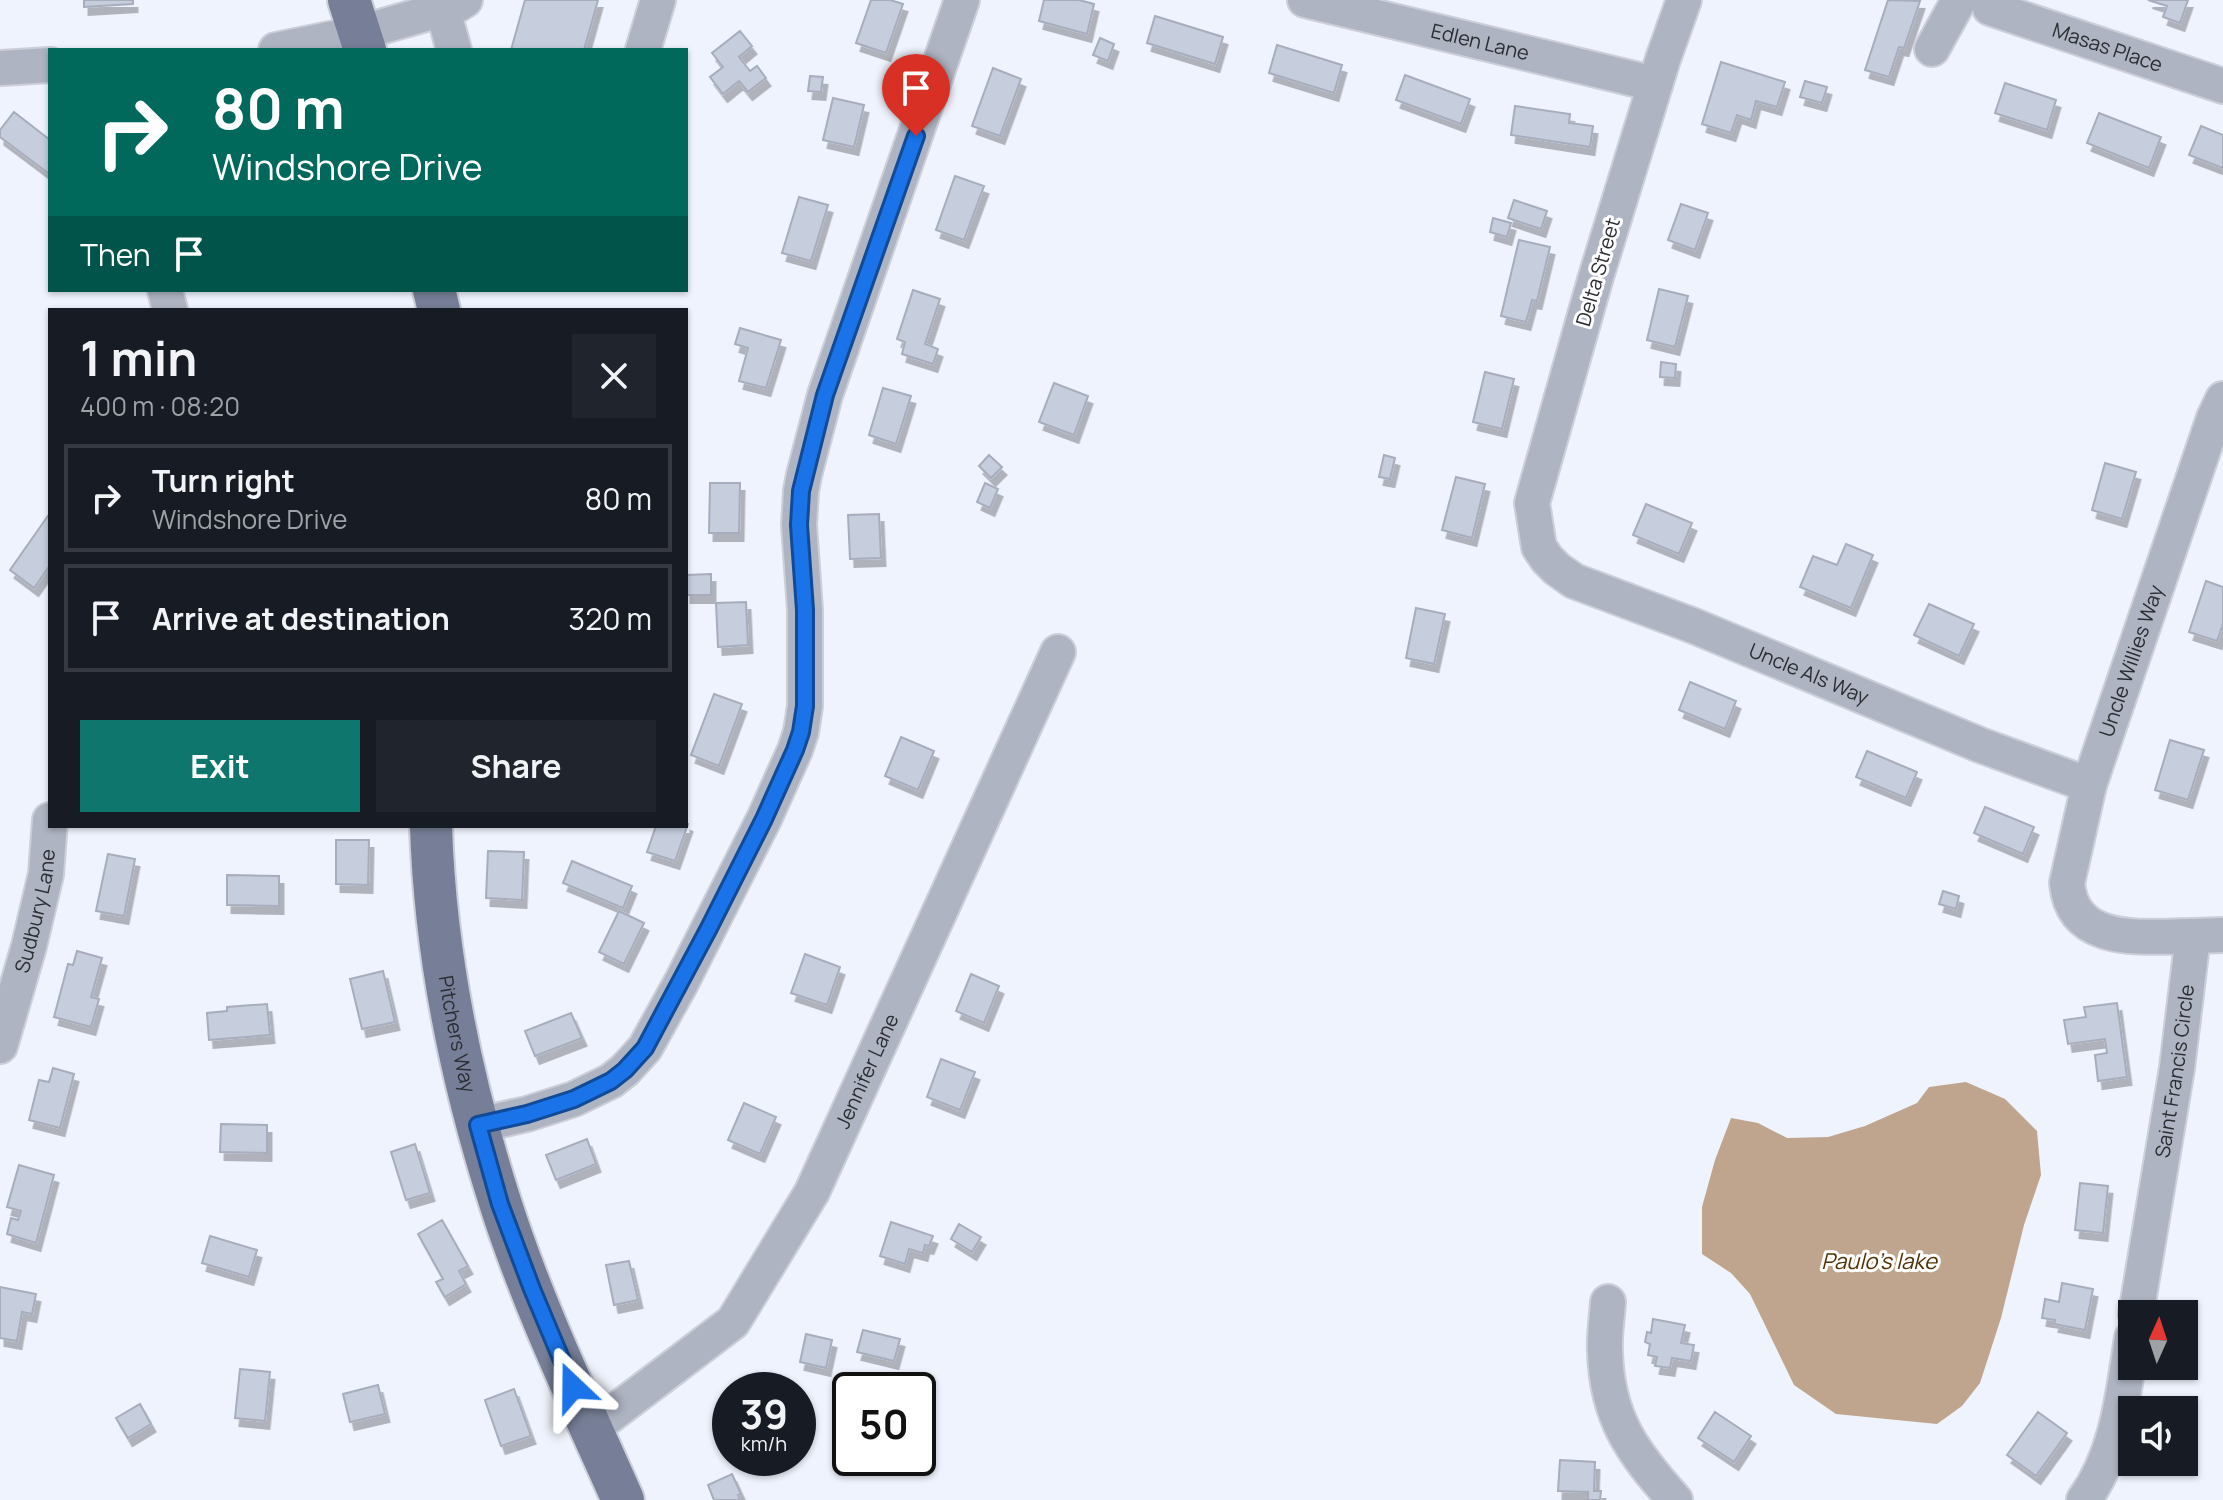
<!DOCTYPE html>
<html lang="en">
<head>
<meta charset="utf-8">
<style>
  body { margin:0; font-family:Manrope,sans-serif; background:#20242c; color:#f1f3f6; height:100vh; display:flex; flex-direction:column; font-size:30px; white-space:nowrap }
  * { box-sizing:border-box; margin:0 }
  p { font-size:26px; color:#9ea1a6 }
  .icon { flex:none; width:44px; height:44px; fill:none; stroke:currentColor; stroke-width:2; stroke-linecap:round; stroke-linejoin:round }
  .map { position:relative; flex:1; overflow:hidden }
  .drawer { position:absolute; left:48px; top:308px; width:640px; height:520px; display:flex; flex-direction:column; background:#171b24; border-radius:0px; box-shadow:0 2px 6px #0004 }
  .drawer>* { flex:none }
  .hud { position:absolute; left:48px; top:48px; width:640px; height:244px; border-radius:0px; box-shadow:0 2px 6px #0004; background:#00695c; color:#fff; overflow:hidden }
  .needle { width:52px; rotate:3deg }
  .tools { position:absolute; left:2118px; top:1300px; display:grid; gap:16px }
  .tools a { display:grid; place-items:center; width:80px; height:80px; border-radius:0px; background:#171b24; box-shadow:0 2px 6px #0004; font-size:40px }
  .speed { position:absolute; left:712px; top:1372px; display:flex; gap:16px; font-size:40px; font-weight:700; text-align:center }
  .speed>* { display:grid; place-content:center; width:104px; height:104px; border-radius:50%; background:#171b24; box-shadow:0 2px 6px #0004; line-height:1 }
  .speed small { font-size:20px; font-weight:400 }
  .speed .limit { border:4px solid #111; border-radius:12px; background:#fff; color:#111 }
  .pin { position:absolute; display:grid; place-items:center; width:68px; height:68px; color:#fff; margin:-82px -34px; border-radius:50% 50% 50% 0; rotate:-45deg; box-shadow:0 0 8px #0007 }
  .pin .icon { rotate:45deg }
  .me { position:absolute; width:88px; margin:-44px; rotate:337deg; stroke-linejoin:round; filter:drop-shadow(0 0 6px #0008) }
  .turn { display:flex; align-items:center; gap:28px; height:168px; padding:0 32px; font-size:36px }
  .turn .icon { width:104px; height:104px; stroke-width:2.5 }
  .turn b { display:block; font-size:56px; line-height:68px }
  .then { display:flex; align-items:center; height:76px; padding:0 32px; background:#0003; gap:16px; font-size:30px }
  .round { display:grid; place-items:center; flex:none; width:84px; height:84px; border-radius:0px; background:#20242c }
  .headline { display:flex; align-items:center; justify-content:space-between; height:136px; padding:0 32px }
  h1 { font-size:48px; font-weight:700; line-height:60px }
  .button { display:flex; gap:16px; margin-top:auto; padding:16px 32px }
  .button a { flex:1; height:92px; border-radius:0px; background:#0f766e; color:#fff; font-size:32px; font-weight:700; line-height:92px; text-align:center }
  .button a+a { background:#20242c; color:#f1f3f6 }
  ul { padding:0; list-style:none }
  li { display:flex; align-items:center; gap:24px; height:108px; margin:0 16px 12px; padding:0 16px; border:4px solid #363941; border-radius:0px }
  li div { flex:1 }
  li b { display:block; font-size:30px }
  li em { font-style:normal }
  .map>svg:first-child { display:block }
  .water { fill:#c0a58e }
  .building { fill:#c6cddd; stroke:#a7adbd; stroke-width:2; filter:url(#shadow) }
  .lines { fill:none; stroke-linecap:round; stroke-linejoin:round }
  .minor-casing { stroke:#cccfd9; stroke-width:38 }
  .major-casing { stroke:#cccfd9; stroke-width:46 }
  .minor { stroke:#aeb4c2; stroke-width:34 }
  .major { stroke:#767f97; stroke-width:42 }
  .route-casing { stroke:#114b97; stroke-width:20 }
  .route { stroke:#1a73e8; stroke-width:14 }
  .labels { text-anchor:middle; stroke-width:6; stroke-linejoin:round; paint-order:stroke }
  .street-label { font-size:20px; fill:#2b2d33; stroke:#fff }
  .water-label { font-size:22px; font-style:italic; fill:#542f05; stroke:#fff }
</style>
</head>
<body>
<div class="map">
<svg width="2223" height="1500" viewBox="0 0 2223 1500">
  <defs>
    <filter id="shadow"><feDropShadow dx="4.5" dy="8" stdDeviation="0" flood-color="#0004"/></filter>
  </defs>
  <rect width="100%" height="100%" fill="#eff3fd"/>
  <path class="water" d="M1966,1082L2005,1099L2037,1131L2041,1175L2024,1225L2001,1318L1980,1383L1962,1406L1937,1424L1836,1414L1794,1385L1750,1294L1731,1273L1702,1254V1207L1715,1160L1731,1118L1758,1123L1787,1138L1828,1137L1865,1126L1917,1103L1929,1087Z"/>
  <path class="building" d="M84,0H133V4L84,7Z
    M525,0H598L584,50H511Z
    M871,0H890L903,4L886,53L856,43Z
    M1044,0H1079L1094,4L1087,34L1039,21Z
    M1888,0L1920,1L1904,48L1899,47L1889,77L1865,70Z
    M2148,0H2188L2180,23L2163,17L2167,6Z
    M1155,16L1223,37L1215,64L1147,43Z
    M740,31L752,46L739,57L750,71L757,66L766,78L748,92L739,81L723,94L710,77L723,67L712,53Z
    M1100,38L1114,44L1108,61L1093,55Z
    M1277,45L1342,65L1334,93L1269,73Z
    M1721,62L1785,82L1777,107L1756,101L1751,120L1737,115L1731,133L1702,124Z
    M993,68L1021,79L1000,136L972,126Z
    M1405,75L1470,99L1461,124L1396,100Z
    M810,76L823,77L821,92L808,91Z
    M1805,81L1827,87L1822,103L1800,97Z
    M2005,83L2056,100L2047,130L1995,113Z
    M833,98L864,105L854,147L823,140Z
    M1515,106L1570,114L1569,123L1593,126L1590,147L1511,135Z
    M14,112L50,140V170L48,173L0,137V130Z
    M2099,113L2161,137L2149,168L2087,143Z
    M2201,126L2223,135V168L2189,155Z
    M955,176L984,186L964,240L936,230Z
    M799,197L828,205L811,261L782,253Z
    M1514,200L1547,211L1541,229L1508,218Z
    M1681,204L1708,213L1695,250L1668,240Z
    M1493,218L1511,223L1507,237L1490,232Z
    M1519,240L1550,247L1537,301L1532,300L1526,322L1501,316Z
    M1659,289L1688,296L1675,347L1647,340Z
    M913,290L940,299L925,344L938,349L933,364L902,354L905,342L897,339Z
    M740,328L781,340L766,388L739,381L748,348L735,344Z
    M1661,362L1676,364L1675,378L1660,377Z
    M1485,372L1514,379L1502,429L1473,422Z
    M1054,383L1088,396L1074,435L1039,422Z
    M883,388L911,396L896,444L869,435Z
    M989,455L1002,467L991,478L979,466Z
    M1384,455L1395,458L1390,479L1379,477Z
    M2105,463L2136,472L2122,519L2092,510Z
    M1456,477L1485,484L1472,538L1442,530Z
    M710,483H740L739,533H709Z
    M985,483L998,489L990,508L977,502Z
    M1646,504L1692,523L1679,554L1633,535Z
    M50,513V565L34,588L10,570Z
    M879,514L881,558L850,559L848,515Z
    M1846,544L1873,555L1851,608L1800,587L1813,556L1837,565Z
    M711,574V595H686V575Z
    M2206,581L2223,587V624L2217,641L2189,632Z
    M746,602L748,645L718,647L716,603Z
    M1929,604L1974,624L1959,656L1914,635Z
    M1416,608L1445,614L1434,664L1406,658Z
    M1690,682L1736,701L1725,729L1679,710Z
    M714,694L742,704L719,766L691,755Z
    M901,737L934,751L918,790L885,776Z
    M2170,740L2204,750L2188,800L2155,790Z
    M1867,751L1917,772L1906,798L1856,777Z
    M1985,807L2034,827L2023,854L1974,833Z
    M686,823L688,824L675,861L647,852L656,826H686Z
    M336,840H369L368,885L336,884Z
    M488,851L524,852L522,900L486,898Z
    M108,854L135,859L124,916L96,911Z
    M572,861L632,886L623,908L563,883Z
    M227,875L279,876V906L227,905Z
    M1943,891L1959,896L1956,909L1939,904Z
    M619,911L644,923L624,964L599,952Z
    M77,951L102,958L91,997L99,999L91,1027L54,1017L68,964L73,965Z
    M805,954L840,967L827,1005L791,993Z
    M383,971L395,1022L362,1029L350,979Z
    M971,974L999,986L984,1023L956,1011Z
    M2117,1003L2127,1077L2098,1081L2095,1055L2107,1053L2105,1039L2068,1044L2064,1020L2086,1017L2084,1007Z
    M267,1004L270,1035L209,1040L207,1013L227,1011V1007Z
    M571,1013L582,1038L535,1056L525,1031Z
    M941,1059L975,1072L960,1110L927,1097Z
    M53,1068L74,1074L60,1128L29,1120L39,1080L49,1082Z
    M744,1103L776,1117L760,1154L728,1140Z
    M221,1124L267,1125V1153L220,1152Z
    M587,1139L596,1164L556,1180L546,1155Z
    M415,1144L430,1193L406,1200L391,1152Z
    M19,1165L54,1175L36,1243L7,1234L11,1218L18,1220L21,1211L7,1207Z
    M2080,1183L2108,1186L2103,1233L2075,1230Z
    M442,1220L468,1266L459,1271L466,1284L445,1297L436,1282L443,1279L418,1234Z
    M891,1222L933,1236L929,1246L925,1245L923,1253L909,1249L905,1264L880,1256Z
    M959,1224L981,1237L972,1252L951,1239Z
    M210,1236L257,1250L249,1277L202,1263Z
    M629,1261L638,1300L614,1305L606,1265Z
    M2062,1283L2093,1289L2085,1330L2054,1324L2055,1320L2042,1318L2045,1299L2059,1302Z
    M0,1287L36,1294L32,1314L22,1312L17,1341L0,1338Z
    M1653,1319L1685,1325L1681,1343L1694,1345L1691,1361L1672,1358L1670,1368L1655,1366L1657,1357L1648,1355L1650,1344L1645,1342L1647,1332L1651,1333Z
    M863,1330L900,1339L894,1361L857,1352Z
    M806,1334L832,1340L826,1368L800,1362Z
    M240,1369L270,1372L265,1421L235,1418Z
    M378,1385L385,1414L350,1422L343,1394Z
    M514,1389L531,1436L501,1446L485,1400Z
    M140,1404L151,1424L128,1438L116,1418Z
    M1715,1412L1751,1436L1734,1462L1698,1438Z
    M2038,1412L2067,1433L2036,1476L2007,1455Z
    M1560,1460L1595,1462L1594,1491H1601L1600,1500H1588V1492L1558,1491Z
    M732,1474L741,1494L738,1495L740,1500H714L708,1485Z"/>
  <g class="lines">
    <g class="minor-casing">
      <g id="minor">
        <path d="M440,0L454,50"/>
        <path id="s1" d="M1305,0L1655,84"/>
        <path id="s2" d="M1684,0L1663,59L1595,280L1532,503L1539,547L1547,559L1557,569L1574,581L1694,626L1980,745L2089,785"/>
        <path id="s3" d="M1990,8L2223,86"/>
        <path d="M1932,49L1959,0"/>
        <path d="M276,50L359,33L457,5L465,0"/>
        <path d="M643,50L658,0"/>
        <path d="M0,68L50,65"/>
        <path d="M165,290L170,310"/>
        <path d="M2193,936L2223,935"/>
        <path id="s4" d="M0,1046L29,946L46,874L50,820"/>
        <path d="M478,1125L527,1114L574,1099L611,1081L625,1070L645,1048L681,983L764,819L795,750L801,732L805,706V610L799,525L801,491L804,475L825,395L962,0"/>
        <path d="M1608,1302C1607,1318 1604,1335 1605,1352C1607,1418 1632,1452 1675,1500"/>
        <path id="s5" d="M2136,1314L2177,1068L2193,936C2146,936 2073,948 2067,883L2089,785L2214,418L2223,399"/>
        <path id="s6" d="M592,1429L733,1322L812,1192L1058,652"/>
        <path d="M2084,1500C2118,1453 2123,1395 2132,1338"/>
      </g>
    </g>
    <g class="major-casing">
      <g id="major">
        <path d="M349,0L365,50"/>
        <path d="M434,290L439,310"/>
        <path id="s7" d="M431,826C435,954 461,1080 500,1202C532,1303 580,1403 623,1500"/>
      </g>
    </g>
    <use href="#minor" class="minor"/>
    <use href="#major" class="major"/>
  </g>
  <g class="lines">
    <g class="route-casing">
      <path id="route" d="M573,1387L532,1289L500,1204L478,1125L527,1114L574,1099L611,1081L625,1070L645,1048L709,928L764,819L795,750L801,732L805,706V610L799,525L801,491L825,395L916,136"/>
    </g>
    <use href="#route" class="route"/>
  </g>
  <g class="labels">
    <g class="street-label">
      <text dy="7" stroke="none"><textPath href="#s1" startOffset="180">Edlen Lane</textPath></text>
      <text dy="7" stroke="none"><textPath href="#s3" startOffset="124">Masas Place</textPath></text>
      <text transform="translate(1598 272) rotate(-74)" y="7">Delta Street</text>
      <text dy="7" stroke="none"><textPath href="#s5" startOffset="768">Uncle Willies Way</textPath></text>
      <text dy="7" stroke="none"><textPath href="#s2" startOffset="872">Uncle Als Way</textPath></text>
      <text dy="7" stroke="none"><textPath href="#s4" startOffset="140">Sudbury Lane</textPath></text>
      <text dy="7" stroke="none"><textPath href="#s7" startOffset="210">Pitchers Way</textPath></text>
      <text dy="7" stroke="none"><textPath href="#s5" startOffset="246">Saint Francis Circle</textPath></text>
      <text dy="7" stroke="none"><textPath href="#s6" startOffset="462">Jennifer Lane</textPath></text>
    </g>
    <g class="water-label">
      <text x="1879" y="1269">Paulo's lake</text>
    </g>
  </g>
</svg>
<div class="tools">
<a><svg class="needle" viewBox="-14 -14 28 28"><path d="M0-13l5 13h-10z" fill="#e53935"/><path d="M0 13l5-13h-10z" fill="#9ea1a6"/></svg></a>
<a><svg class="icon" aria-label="sound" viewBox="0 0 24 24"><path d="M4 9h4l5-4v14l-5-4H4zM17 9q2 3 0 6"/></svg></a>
</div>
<div class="speed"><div>39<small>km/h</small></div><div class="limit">50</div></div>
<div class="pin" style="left:916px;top:136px;background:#d93025"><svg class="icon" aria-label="arrive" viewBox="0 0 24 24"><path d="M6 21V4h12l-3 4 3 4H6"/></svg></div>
<svg class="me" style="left:573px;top:1387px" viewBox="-20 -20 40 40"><path d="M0-17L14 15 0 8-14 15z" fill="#1a73e8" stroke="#fff" stroke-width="4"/></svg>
<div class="hud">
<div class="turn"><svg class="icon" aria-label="right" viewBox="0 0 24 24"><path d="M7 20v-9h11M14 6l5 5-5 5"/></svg><div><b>80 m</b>Windshore Drive</div></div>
<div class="then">Then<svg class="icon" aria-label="arrive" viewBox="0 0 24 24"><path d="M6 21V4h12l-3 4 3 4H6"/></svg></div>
</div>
<section class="drawer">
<div class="headline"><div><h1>1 min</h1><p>400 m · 08:20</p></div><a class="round"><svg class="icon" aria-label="close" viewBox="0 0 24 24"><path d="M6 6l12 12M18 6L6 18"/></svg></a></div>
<ul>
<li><svg class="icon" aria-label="right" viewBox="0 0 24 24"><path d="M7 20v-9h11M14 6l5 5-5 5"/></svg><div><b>Turn right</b><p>Windshore Drive</p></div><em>80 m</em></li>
<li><svg class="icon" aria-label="arrive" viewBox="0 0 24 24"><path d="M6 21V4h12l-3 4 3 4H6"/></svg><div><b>Arrive at destination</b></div><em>320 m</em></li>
</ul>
<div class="button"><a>Exit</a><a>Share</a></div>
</section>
</div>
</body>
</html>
